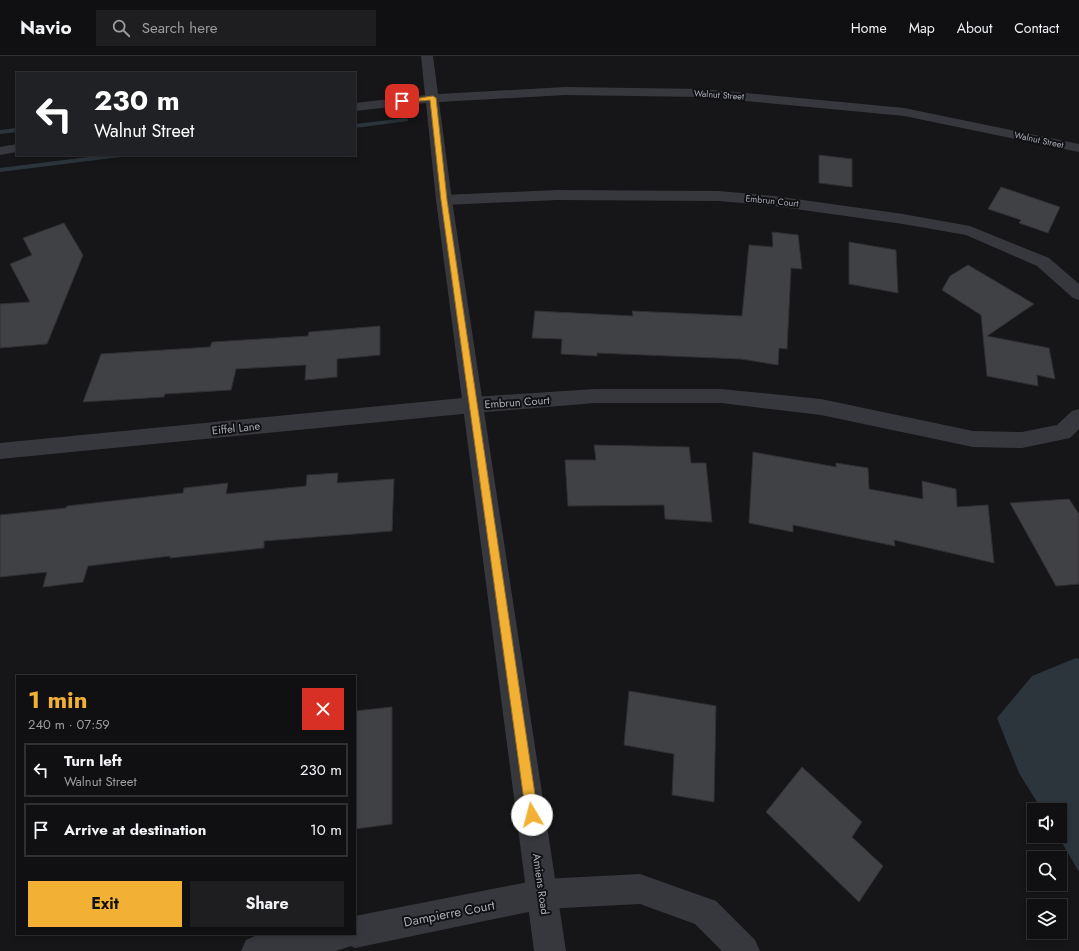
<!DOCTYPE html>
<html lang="en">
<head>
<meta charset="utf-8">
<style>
  body { margin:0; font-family:Jost,sans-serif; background:#1e1e20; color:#f1f3f6; height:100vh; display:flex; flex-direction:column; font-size:15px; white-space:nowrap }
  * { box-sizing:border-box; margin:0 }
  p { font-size:13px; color:#9c9d9f }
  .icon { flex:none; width:22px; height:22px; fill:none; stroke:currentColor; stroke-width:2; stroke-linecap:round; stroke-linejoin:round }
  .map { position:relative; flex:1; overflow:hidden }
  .details { position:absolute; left:16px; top:619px; width:340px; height:260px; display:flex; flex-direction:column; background:#101012; border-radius:0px; box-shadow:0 2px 6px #0003,0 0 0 1px #303032 }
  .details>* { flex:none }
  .top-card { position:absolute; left:16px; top:16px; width:340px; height:84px; border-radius:0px; box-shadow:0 2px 6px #0003,0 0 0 1px #303032; background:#202124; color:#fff; overflow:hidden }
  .buttons { position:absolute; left:1027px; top:747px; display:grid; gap:8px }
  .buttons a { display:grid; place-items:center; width:40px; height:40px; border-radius:0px; background:#101012; box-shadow:0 2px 6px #0003,0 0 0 1px #303032; font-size:20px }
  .pin { position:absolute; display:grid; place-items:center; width:34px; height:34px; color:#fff; margin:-17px; border-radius:8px; box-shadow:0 2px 6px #0006 }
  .me { position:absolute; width:44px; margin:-22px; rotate:352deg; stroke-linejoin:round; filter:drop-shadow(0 0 3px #0008) }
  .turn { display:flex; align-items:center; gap:14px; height:84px; padding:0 12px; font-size:18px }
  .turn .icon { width:52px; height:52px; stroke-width:2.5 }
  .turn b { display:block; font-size:28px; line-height:34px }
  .round { display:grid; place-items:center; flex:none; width:42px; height:42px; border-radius:0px; background:#1e1e20 }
  .summary { display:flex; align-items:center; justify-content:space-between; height:68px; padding:0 12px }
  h1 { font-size:24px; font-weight:700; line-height:30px; color:#f2b134 }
  .primary-button { display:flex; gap:8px; margin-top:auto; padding:8px 12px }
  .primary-button a { flex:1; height:46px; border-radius:0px; background:#f2b134; color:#111; font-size:16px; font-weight:700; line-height:46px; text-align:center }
  .primary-button a+a { background:#1e1e20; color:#f1f3f6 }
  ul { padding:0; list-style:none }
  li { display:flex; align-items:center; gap:12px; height:54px; margin:0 8px 6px; padding:0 4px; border:2px solid #303032; border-radius:0px }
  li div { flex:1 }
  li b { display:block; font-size:15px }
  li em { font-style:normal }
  header { display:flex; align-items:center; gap:24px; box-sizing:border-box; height:56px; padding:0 20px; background:#101012; border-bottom:1px solid #303032 }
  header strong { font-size:19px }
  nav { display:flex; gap:22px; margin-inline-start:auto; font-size:14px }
  .search { width:280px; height:36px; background:#1e1e20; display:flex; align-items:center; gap:10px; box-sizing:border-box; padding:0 14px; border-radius:0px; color:#9c9d9f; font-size:15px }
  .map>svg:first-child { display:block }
  .water { fill:#2c353c }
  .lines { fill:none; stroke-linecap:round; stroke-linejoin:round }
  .stream { fill:#2c353c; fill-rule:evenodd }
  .building { fill:#404145; stroke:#303034 }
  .minor { fill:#37383d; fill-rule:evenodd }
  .tertiary { fill:#37383d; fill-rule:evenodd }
  .route { fill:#f2b134; stroke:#9d7322 }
  .labels { text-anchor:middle; stroke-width:4; stroke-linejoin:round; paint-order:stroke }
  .far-street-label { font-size:9px; fill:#a8adb8; stroke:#111113 }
  .street-label { font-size:11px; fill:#a8adb8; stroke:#111113 }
  .near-street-label { font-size:13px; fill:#a8adb8; stroke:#111113 }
</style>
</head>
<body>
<header>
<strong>Navio</strong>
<div class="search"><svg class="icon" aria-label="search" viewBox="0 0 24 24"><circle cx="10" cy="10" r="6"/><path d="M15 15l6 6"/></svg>Search here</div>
<nav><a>Home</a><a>Map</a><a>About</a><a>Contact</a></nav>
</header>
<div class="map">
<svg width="1079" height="895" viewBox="0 0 1079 895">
  <rect width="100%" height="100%" fill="#161618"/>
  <path class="water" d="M1076,602L1079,603V816L1058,780H1060V754H1042L1019,717L997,662L1032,620Z"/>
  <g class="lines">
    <path class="stream" d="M406,62L408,63V65L355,72V68Z
      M17,72V76L0,78V74Z
      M104,99H123L120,101L0,116V112Z"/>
  </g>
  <path class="building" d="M819,99L852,103V131L819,127Z
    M1001,131L1060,151L1048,177L1019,167L1021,164L988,153Z
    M64,167L83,199L47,288L0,292V248L30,246L10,208L32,199L23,182Z
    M772,176L798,179L802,213L791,212L787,293L779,292L778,309L741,303L597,297V300L561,298L562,283L532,282L535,255L633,260L632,255L742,260L749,189L773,191Z
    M849,186L896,194L898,237L849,228Z
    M968,209L1034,248L987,280L1049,292L1055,323L1037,319L1038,330L987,320L981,259L942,234L950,220Z
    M380,270V299L337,303V321L305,324L306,309L236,313L231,334L165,338L164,341L83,346L101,298L210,291L212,286L308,280L309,276Z
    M594,389L689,391L691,407H706L712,466L665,463L664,449L568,450L565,404H596Z
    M753,396L836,411V407L868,412L869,433L923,443L922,425L956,433L957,451L988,449L994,507L894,484L895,490L793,469V476L749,467Z
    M338,417L337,427L394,423L392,475L264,485V492L170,502V500L88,510L83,526L43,531L47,516L0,521V459L66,452L67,450L183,437L184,432L228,427L226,438L306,430L307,419Z
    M1069,443L1079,458V528L1056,530L1010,447Z
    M629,635L716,650L714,746L672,739L674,698L624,689Z
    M392,651V768L355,773V655Z
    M802,711L862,766L852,781L883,810L859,846L766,756Z"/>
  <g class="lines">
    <path class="minor" d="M557,134L719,135L774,140L903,158L970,170L1049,202L1079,228V244L1073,242L1037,210L966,179L903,168L774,150L719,145L557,144L444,149L439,147L436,144L439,141L444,139Z
      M595,333H721L821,343L973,375L1022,376L1057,369L1072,355L1079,353V373L1070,382L1022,392L973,391L821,359L721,347H595L473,357L0,403V387L473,341Z
      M640,818L716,845L755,884L760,895H722L695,868L640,848L543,853L355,892L351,890L336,895H241L246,884L257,879L355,878V860L543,823Z"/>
    <path class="tertiary" d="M421,0H433L438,38L565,31L703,33L904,52L1079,88V96L904,60L703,41L565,39L439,46L452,144L566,895H534L436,144L426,47L355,55V47L425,39Z
      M17,88V96L0,99V91Z"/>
  </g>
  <path class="route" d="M433,40L436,42L447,144L538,759L536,764L532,765L528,764L526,759L441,144L430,44L402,47L399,45Z"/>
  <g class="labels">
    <g class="far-street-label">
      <text transform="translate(719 39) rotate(4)" y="3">Walnut Street</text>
      <text transform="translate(1039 84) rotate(12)" y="3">Walnut Street</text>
      <text transform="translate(772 145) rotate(6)" y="3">Embrun Court</text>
    </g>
    <g class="street-label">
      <text transform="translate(517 346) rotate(-4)" y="4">Embrun Court</text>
      <text transform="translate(236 372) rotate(-6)" y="4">Eiffel Lane</text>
      <text transform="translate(541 828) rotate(82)" y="4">Amiens Road</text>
    </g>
    <g class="near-street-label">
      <text transform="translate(449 857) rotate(-11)" y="5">Dampierre Court</text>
    </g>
  </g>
</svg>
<div class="buttons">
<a><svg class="icon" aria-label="sound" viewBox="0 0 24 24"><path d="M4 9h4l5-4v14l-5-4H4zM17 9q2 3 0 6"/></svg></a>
<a><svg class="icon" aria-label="search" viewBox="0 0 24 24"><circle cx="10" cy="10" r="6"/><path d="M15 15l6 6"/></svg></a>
<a><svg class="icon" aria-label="layers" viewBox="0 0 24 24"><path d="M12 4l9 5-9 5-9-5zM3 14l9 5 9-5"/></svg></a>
</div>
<div class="pin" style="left:402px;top:45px;background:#d93025"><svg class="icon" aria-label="arrive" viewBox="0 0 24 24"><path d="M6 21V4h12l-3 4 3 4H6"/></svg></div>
<svg class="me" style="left:532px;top:759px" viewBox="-20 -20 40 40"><circle r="19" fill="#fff"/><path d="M0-13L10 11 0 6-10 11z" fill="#f2b134"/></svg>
<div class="top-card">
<div class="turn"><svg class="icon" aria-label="left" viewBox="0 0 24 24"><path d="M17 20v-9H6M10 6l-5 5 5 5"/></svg><div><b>230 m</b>Walnut Street</div></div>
</div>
<section class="details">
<div class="summary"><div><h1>1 min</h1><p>240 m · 07:59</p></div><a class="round" style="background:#d93025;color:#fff"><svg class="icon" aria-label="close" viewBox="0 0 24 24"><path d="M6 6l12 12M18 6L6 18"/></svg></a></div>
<ul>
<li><svg class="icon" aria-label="left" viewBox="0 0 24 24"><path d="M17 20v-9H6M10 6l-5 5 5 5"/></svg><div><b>Turn left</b><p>Walnut Street</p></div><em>230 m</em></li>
<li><svg class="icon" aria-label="arrive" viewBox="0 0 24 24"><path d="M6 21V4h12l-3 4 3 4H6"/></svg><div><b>Arrive at destination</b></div><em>10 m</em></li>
</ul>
<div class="primary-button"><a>Exit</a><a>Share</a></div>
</section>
</div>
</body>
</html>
